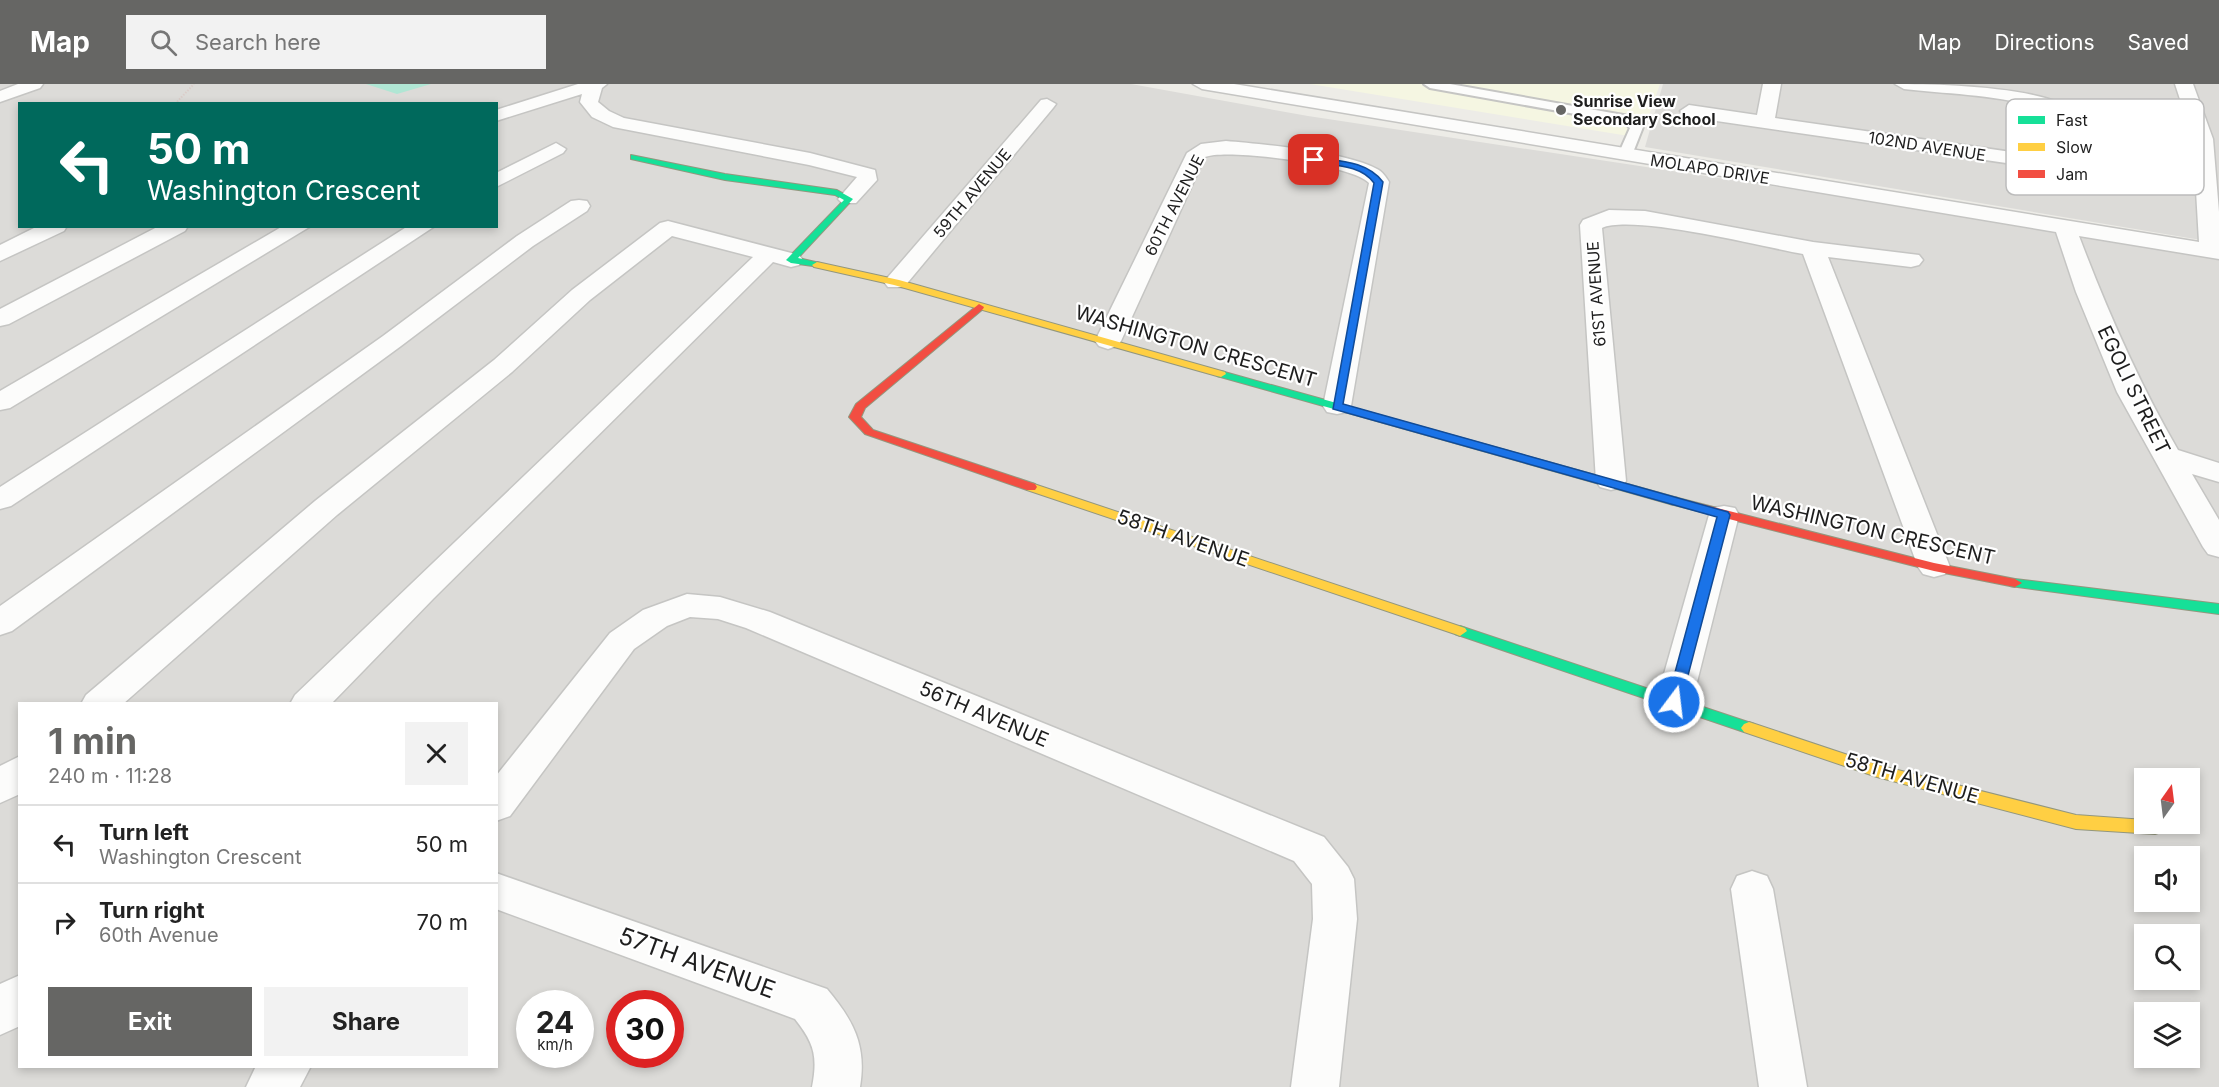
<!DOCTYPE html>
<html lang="en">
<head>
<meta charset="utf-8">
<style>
  body { margin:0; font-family:Inter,sans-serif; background:#f2f2f2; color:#222; height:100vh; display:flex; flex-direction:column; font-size:22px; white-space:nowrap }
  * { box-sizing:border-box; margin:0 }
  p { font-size:20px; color:#767676 }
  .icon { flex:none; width:33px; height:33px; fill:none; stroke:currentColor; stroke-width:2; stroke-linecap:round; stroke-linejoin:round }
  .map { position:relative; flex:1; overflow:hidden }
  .details { position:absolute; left:18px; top:618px; width:480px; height:366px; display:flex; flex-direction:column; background:#fff; border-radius:0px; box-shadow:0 3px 9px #0003 }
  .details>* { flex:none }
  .guide { position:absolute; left:18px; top:18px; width:480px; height:126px; border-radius:0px; box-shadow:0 3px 9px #0003; background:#00695c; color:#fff; overflow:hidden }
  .needle { width:39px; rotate:14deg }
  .buttons { position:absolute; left:2134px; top:684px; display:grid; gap:12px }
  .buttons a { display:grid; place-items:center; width:66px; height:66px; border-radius:0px; background:#fff; box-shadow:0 3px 9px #0003; font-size:30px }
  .speed { position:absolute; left:516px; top:906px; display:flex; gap:12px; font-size:30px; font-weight:700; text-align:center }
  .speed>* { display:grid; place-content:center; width:78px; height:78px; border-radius:50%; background:#fff; box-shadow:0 3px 9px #0003; line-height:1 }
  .speed small { font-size:15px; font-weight:400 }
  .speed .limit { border:9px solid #d22; background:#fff; color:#111 }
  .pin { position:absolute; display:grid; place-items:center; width:51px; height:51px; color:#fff; margin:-26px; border-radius:12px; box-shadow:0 3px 9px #0006 }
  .me { position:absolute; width:66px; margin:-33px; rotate:15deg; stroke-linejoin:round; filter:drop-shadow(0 0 4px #0008) }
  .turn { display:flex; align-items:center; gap:21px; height:126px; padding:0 30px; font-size:27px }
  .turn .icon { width:78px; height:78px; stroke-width:2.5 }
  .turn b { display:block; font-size:42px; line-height:51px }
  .round { display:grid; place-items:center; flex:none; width:63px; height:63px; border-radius:0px; background:#f2f2f2 }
  .summary { display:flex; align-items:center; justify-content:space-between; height:102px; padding:0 30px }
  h1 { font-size:36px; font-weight:700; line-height:45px; color:#666664 }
  .primary-button { display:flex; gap:12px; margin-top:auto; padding:12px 30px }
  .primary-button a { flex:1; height:69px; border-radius:0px; background:#666664; color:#fff; font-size:24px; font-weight:700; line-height:69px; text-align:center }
  .primary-button a+a { background:#f2f2f2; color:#222 }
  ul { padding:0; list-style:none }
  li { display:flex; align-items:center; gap:18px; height:78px; padding:0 30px; border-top:2px solid #e0e0e0 }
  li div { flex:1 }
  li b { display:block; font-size:22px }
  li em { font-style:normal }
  header { display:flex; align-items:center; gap:36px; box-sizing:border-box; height:84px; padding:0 30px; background:#666664; color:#fff }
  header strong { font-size:28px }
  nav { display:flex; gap:33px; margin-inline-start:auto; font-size:21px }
  .search { width:420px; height:54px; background:#f2f2f2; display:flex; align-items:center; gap:15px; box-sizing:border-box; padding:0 21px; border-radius:0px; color:#767676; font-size:22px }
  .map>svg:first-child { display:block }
  .residential { fill:#dcdbd8; fill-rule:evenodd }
  .education { fill:#f5f6e2 }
  .pitch { fill:#b0e6d4 }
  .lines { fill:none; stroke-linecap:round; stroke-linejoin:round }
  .lane-casing { stroke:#c5c5c3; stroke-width:4 }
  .street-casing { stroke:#c5c5c3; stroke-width:3 }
  .fast-casing { stroke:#93977e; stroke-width:2 }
  .slow-casing { stroke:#93977e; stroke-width:2 }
  .jam-casing { stroke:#93977e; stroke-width:2 }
  .path { stroke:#dbcdc9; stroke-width:2; stroke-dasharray:1.5 1.5; stroke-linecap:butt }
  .lane { fill:#fcfcfb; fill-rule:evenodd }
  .street { fill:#fcfcfb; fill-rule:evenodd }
  .fast { fill:#16e098; fill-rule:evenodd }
  .slow { fill:#ffcf43; fill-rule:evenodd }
  .jam { fill:#f24e42; fill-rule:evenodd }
  .route { fill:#1a73e8; stroke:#114b97; stroke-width:1.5 }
  .poi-dot { fill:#666664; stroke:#fff; stroke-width:2 }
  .labels { text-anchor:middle; stroke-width:4.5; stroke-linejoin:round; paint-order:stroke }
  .far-poi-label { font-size:16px; font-weight:bold; fill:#1e1e1e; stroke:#fff; text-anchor:start }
  .far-street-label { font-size:16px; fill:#1e1e1e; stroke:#fff }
  .street-label { font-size:20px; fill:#1e1e1e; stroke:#fff }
  .near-street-label { font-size:24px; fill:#1e1e1e; stroke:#fff }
  .key { fill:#fff; stroke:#bcbcbc; stroke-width:1.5 }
  .key-label { font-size:16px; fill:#1e1e1e }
</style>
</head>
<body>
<header>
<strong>Map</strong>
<div class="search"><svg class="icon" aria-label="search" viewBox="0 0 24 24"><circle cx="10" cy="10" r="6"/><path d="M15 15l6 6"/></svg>Search here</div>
<nav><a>Map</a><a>Directions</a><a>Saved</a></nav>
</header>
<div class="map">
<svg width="2219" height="1003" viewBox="0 0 2219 1003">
  <rect width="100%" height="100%" fill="#edece7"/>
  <path class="residential" d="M0,0H1131L1308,32L2090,150L2219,174V1003H0ZM20,20H496V142H20ZM20,620H496V982H20ZM2145,694H2190V740H2145ZM2145,772H2190V818H2145ZM2145,850H2190V896H2145ZM530,920H580V970H530ZM620,920H670V970H620ZM2145,928H2190V974H2145Z
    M1663,0H2219V159L1645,63Z"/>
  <path class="education" d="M1310,0H1660L1641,54Z"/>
  <path class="pitch" d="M366,0H431L397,10Z"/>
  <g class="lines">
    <g class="lane-casing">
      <path id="lane" d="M1424,0H1450L1629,32L1643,43L1632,71L1625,75L1618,71L1630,44L1625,39L1430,4Z"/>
    </g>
    <g class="street-casing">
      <path id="street" d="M18,0H43L40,4L0,18V7Z
        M578,0H607L602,4L598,18L609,27L624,34L810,69L875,86L877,96L856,119H842L838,115L857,93L809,81L613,43L592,33L580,18L582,10L496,37V26Z
        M1193,0H1234L2199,158L2193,55L2175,0H2193L2213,55L2219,128V175L2079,152C2107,226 2138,297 2178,366L2219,379V398L2192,390L2219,436V473L2208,470L2203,463L2117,308L2076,208L2056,148L1202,5Z
        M1763,0H1781L1775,34L2047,73L2062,72L2070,66L2064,36C2023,10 1952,11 1904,5L1895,0C1935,0 2048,2 2077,29C2087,38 2088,56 2090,68L2074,81L2047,85L1689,33L1680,27L1689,21L1757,31Z
        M1047,15L1056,20L1053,24L904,203H888L884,198L888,193L1041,16Z
        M1226,57C1262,60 1346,68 1377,85C1382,87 1386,93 1389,98L1351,322L1347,328L1337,330L1327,328L1323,322L1369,99C1353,81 1228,64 1205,73L1121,257L1117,262L1108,265L1099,262L1095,257L1187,69L1201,60Z
        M556,59L566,65L563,69L496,103V89Z
        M579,116L587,117L590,122L587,127L533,162L401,262L12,547L0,551V522L383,252L517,152L571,117Z
        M1609,126L1645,127L1813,158L1919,171L1923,176L1919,181L1911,183L1828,173L1950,483L1945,490L1934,493L1923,490L1918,483L1803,170C1764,163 1633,130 1602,144L1626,397L1622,403L1611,406L1600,403L1596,397L1580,141L1583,136Z
        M668,137L799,171L803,176L799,181L791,183L773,178L434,514L331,620H290L295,611L753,173L672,152L590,216L512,288L337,431L123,620H81L86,611L315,417L494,276L572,206L660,139Z
        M38,142H67L64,147L0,177V161Z
        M159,142H188L185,147L9,240L0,242V225Z
        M283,142H311L10,324L0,326V307Z
        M408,142H435L11,422L0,425V403Z
        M1724,422L1735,424L1739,431L1692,618L1687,627L1674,631L1661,627L1656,618L1709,431L1713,424Z
        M687,510L720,513L770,528L1324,753L1348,783L1354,795L1357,835L1339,1003H1291L1313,835L1312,800L1294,777L746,544L718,535L690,533L667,542L634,565L510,732L496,737V692L610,549L643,526Z
        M20,672V710L0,719V682Z
        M1752,787L1767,792L1773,805L1807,1003H1759L1731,805L1737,792Z
        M496,789L827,905C853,936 867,961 860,1003H812C818,972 814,959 795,935L496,825Z
        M20,891V942L0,951V900Z
        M256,982H311L300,1003H246Z"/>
    </g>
    <g class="fast-casing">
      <path id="fast" d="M631,71L725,90L837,106L853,115L798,174L820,179V183L791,179L786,176L788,174L844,116L835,111L725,96L631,75Z
        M1221,287L1678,414L1680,417L1674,421L1670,420L1217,292V288Z
        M2015,495L2219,520V530L2010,502L2008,499Z
        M1460,542L1754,640L1757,644L1754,648H1744L1455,550L1453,547Z"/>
    </g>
    <g class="slow-casing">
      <path id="slow" d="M817,178L899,196L1225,288L1226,290L1221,293L1217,292L894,201L814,183L812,181Z
        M1031,399L1465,544L1467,547L1460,552L1455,550L1027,406L1025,403L1027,400Z
        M1749,638L1878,681L2076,731L2145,736V740H2161L2163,743L2161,748L2155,750L2076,745L1877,693L1744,648L1741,644L1744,640Z"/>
    </g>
    <g class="jam-casing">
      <path id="jam" d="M979,220L984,223L983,225L865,324L861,333L873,346L1035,400L1037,403L1035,406H1027L865,350L849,333L856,320Z
        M1674,413L1934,479L2015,495L2022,499L2015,503L1934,487L1670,420L1668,417Z"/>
    </g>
    <path class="path" d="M175,20L194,0"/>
    <use href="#lane" class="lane"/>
    <use href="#street" class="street"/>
    <use href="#fast" class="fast"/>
    <use href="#slow" class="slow"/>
    <use href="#jam" class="jam"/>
  </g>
  <path class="route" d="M1314,73C1339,77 1367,77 1383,98L1343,320L1728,428L1730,431L1680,622L1674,624L1667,618L1717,433L1333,325L1374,99C1360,80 1333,82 1311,78Z"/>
  <circle class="poi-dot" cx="1561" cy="26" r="6"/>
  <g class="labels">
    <g class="far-poi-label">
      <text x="1573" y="23">Sunrise View<tspan x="1573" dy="18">Secondary School</tspan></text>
    </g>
    <g class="far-street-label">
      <text transform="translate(1927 62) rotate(9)" y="6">102ND AVENUE</text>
      <text transform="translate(1710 85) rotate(9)" y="6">MOLAPO DRIVE</text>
      <text transform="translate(972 109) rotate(-50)" y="6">59TH AVENUE</text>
      <text transform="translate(1174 121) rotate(-63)" y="6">60TH AVENUE</text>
      <text transform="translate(1596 210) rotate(-94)" y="6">61ST AVENUE</text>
    </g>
    <g class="street-label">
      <text transform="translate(1196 262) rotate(16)" y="7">WASHINGTON CRESCENT</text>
      <text transform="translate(2134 306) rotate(64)" y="7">EGOLI STREET</text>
      <text transform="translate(1873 446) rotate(13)" y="7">WASHINGTON CRESCENT</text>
      <text transform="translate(1183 454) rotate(19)" y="7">58TH AVENUE</text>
      <text transform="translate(984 630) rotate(23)" y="7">56TH AVENUE</text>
      <text transform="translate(1912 694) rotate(16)" y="7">58TH AVENUE</text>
    </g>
    <g class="near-street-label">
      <text transform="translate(697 879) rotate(20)" y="8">57TH AVENUE</text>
    </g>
  </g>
  <rect x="2006" y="15" width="198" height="96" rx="9" class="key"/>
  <rect x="2018" y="32" width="27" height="8" fill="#16e098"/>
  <rect x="2018" y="59" width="27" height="8" fill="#ffcf43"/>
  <rect x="2018" y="86" width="27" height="8" fill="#f24e42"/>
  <g class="key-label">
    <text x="2056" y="42">Fast</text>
    <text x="2056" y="69">Slow</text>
    <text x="2056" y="96">Jam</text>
  </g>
</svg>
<div class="buttons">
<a><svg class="needle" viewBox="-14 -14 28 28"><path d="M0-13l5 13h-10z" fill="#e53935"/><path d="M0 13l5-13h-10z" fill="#767676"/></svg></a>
<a><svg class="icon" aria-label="sound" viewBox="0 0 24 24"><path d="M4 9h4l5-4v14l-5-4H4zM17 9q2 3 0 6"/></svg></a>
<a><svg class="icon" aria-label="search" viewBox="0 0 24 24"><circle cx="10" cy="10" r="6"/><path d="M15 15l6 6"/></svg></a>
<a><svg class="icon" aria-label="layers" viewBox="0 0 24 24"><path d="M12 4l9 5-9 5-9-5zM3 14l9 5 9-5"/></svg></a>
</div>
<div class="speed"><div>24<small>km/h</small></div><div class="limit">30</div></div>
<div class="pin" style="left:1314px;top:76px;background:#d93025"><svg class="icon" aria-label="arrive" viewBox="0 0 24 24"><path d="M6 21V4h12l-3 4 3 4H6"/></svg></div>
<svg class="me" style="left:1674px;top:618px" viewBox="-20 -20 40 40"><circle r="17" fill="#1a73e8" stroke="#fff" stroke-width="3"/><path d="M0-11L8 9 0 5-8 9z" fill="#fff"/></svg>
<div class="guide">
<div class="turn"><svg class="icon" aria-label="left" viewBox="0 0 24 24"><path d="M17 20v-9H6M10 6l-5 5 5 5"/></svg><div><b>50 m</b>Washington Crescent</div></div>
</div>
<section class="details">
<div class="summary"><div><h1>1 min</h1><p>240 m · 11:28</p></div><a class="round"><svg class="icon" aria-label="close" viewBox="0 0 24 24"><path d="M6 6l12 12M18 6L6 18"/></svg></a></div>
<ul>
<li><svg class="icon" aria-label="left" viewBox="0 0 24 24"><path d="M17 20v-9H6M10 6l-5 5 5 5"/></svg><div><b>Turn left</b><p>Washington Crescent</p></div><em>50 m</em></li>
<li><svg class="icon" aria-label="right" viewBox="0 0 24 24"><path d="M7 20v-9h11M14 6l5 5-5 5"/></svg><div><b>Turn right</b><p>60th Avenue</p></div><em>70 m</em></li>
</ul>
<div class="primary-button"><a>Exit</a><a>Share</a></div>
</section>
</div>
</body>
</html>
